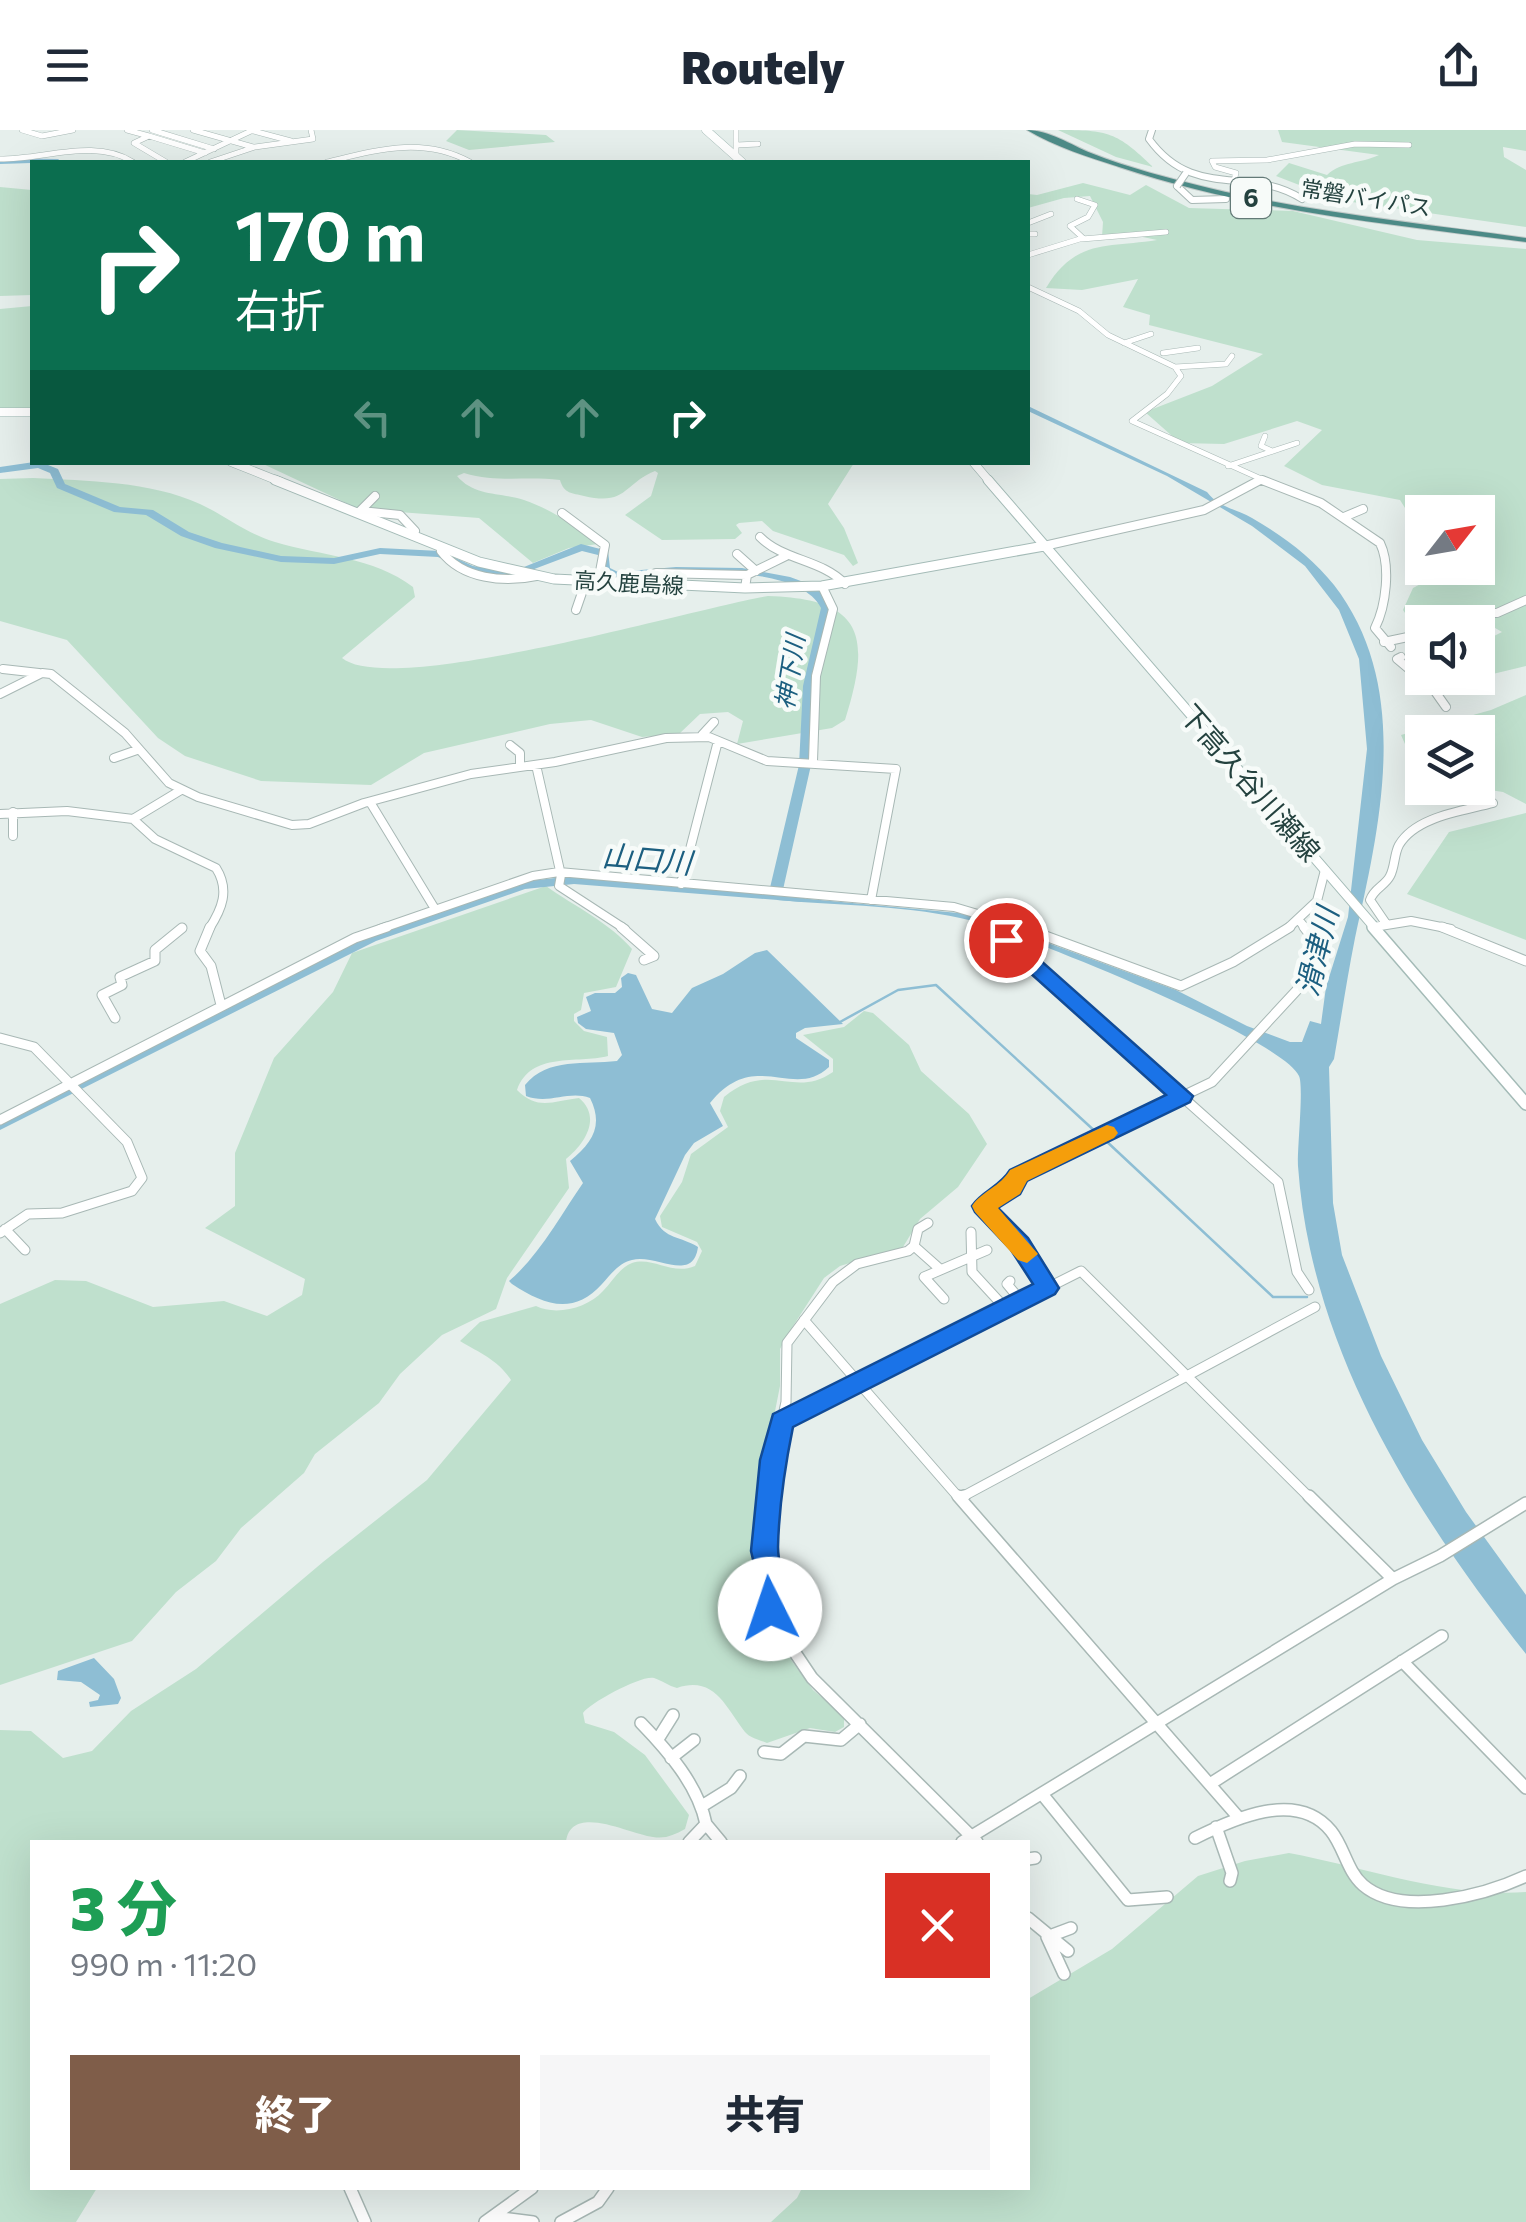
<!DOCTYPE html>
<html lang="ja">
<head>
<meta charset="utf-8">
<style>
  body { margin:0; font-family:Commissioner,"Noto Sans JP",sans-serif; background:#f6f6f7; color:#1f2937; height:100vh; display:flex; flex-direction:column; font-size:38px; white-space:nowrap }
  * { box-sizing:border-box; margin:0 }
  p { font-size:32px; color:#747a83 }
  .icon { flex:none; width:55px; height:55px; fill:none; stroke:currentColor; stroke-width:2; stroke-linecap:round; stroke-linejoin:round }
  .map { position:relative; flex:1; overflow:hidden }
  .panel { position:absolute; left:30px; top:1710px; width:1000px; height:350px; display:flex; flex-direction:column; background:#fff; border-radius:0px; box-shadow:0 10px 40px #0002 }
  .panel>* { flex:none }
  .top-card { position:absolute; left:30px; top:30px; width:1000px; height:305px; border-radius:0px; box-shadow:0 10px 40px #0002; background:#0b6e4f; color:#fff; overflow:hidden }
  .needle { width:65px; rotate:59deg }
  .fabs { position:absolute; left:1405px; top:365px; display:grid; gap:20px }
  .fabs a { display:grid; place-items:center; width:90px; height:90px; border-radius:0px; background:#fff; box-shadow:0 10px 40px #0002; font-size:50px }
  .pin { position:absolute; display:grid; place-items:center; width:85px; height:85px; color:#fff; margin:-42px; border:5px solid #fff; border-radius:50%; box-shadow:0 2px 10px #0007 }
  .me { position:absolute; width:110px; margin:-55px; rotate:356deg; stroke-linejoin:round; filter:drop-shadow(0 0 8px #0008) }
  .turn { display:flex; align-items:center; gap:35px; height:210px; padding:0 40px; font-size:45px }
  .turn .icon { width:130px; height:130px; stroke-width:2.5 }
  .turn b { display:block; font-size:70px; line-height:85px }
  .lanes { display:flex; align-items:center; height:95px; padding:0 40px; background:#0003; justify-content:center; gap:50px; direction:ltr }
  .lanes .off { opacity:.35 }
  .round { display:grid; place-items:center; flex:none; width:105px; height:105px; border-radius:0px; background:#f6f6f7 }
  .headline { display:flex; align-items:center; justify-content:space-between; height:170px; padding:0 40px }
  h1 { font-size:60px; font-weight:800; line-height:75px; color:#1e9e55 }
  .cta { display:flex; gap:20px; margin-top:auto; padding:20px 40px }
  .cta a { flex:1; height:115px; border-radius:0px; background:#7f5d49; color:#fff; font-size:40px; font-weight:800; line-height:115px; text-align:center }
  .cta a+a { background:#f6f6f7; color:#1f2937 }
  header { display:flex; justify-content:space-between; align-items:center; height:130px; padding:0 40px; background:#fff; font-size:45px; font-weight:800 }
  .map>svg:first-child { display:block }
  .green { fill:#bfe0cd }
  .water { fill:#8ebed4 }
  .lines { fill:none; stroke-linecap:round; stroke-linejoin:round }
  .stream { stroke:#8ebed4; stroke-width:2.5 }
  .river { fill:#8ebed4; fill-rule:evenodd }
  .minor-far3-casing { stroke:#a8b8b5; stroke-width:6 }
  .minor-far2-casing { stroke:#a8b8b5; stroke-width:10 }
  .minor-far1-casing { stroke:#a8b8b5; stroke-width:11 }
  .minor-casing { stroke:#a8b8b5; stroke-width:14 }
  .tertiary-casing { stroke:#a8b8b5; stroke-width:8 }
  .secondary-far2-casing { stroke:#a4bbb7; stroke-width:9 }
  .secondary-far1-casing { stroke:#a4bbb7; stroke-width:11 }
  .secondary-casing { stroke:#a4bbb7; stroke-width:14 }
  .trunk-casing { stroke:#c2cac9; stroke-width:2 }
  .minor-far3 { stroke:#fff; stroke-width:5 }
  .minor-far2 { stroke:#fff; stroke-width:8 }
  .minor-far1 { stroke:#fff; stroke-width:9 }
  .minor { stroke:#fff; stroke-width:11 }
  .tertiary { stroke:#fff; stroke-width:6 }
  .secondary-far2 { stroke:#fff; stroke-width:8 }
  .secondary-far1 { stroke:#fff; stroke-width:9 }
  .secondary { stroke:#fff; stroke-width:11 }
  .trunk { fill:#4c8a86; fill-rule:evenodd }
  .tertiary-bridge-casing { stroke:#a8b8b5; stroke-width:8; stroke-linecap:butt }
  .tertiary-bridge { stroke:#fff; stroke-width:6 }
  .route { fill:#1a73e8; stroke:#114b97; stroke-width:2.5 }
  .slow { fill:#f59e0b }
  .labels { text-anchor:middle; stroke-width:9; stroke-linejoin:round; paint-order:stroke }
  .far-street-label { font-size:22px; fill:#24423f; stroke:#f7fbf9 }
  .shield { fill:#f7fbf9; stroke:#637a77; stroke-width:2.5 }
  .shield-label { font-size:25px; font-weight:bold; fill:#24423f }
  .far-water-label { font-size:25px; font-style:italic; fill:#1c5f80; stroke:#f7fbf9 }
  .street-label { font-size:28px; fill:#24423f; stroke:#f7fbf9 }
  .water-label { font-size:30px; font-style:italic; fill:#1c5f80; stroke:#f7fbf9 }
</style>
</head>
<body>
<header><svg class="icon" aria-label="menu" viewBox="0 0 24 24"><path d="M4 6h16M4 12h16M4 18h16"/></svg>Routely<svg class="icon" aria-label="share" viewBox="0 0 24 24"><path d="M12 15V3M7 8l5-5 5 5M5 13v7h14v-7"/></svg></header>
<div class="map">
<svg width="1526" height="2092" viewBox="0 0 1526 2092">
  <rect width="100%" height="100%" fill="#e6efec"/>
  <path class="green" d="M457,0L546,5L555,12L469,20L446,11Z
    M1058,0C1108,0 1117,2 1153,37L1116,27Z
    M1278,0H1526V21L1503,17L1504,27L1526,40V97L1338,70L1276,46L1289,33L1327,45C1342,31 1360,34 1379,25L1282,12Z
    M1083,53L1130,65L1146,55L1189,78L1293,81L1417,110L1526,119V536L1447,555L1440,548H1478V514L1502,502L1471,484L1451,492H1422L1420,505L1403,480L1413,458L1445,441L1444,438H1478V382H1422V405L1400,370L1322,355L1284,336L1322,300L1297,291L1224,314L1180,313L1145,282L1212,256L1263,224L1149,195L1150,185L1123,177L1138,149L1082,160L1046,158C1076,108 1108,118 1157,110L1138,106L1102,107L1103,92L1090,66L1064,68L1028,78V64L1037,65Z
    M0,57L32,60V165L0,166Z
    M32,176V283L0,284V179Z
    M261,333H854L828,374L844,398L858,433L853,436L844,425L773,401L762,391L739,393L736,395L742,403L735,409L662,410L625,385L651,366L658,343L655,341C623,354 627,376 584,366C572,363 564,364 560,350C525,346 498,353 464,343L457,346C475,367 500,362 524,370C553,380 575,396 598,414L569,418L533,433L479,388L359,379Z
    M33,348C87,351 150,351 200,374C226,386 247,404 275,412C321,426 374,427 413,457L415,467L342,528C391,568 695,478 768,466C863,469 872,505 845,590L832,598L737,614L743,591L728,582L700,584L679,604L642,607L591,590L550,594L424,623L371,655L261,651L185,626L158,608L67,510L0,491V349Z
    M1526,565V674L1503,662L1477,658L1478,602H1422V647L1419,646L1401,605L1491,580Z
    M1526,683V810L1407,764L1449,702Z
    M546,756C574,776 610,793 632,819L616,857L584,863L581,880L574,884V891L584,901L607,907L608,926C577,934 531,921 517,960C538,981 553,971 579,968C602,987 585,1014 566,1029L569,1058L507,1148L496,1179L442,1205L400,1244L379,1273L315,1324L304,1343L241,1398L216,1431L176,1462L132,1511L0,1555V1174L55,1150L86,1151L153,1177L224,1171L267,1186L302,1165L305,1149L205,1098L235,1076V1023L274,928L333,862L352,823Z
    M864,881L873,883L909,915L921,941L969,984L987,1014L958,1057L920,1089L903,1117L840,1136L824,1148L786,1207L780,1219V1256L758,1367L756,1410L770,1501L813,1560L844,1586V1597L835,1602L810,1598L767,1613C760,1610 750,1608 745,1602C726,1578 715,1545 677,1558C669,1556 661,1550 654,1548C641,1545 590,1573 583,1583L585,1593L614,1602L645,1625L689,1685L685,1699C674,1705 666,1709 653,1707C631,1705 571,1672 566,1712H32V2058H97L76,2092H0V1600L31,1601L63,1628L92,1621L131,1581L196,1539L323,1432L427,1350L511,1250C498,1230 480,1223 460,1211L480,1192L536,1176C556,1186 588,1178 603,1161C613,1151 618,1139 632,1133C653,1126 672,1146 695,1136L702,1121L697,1112L662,1097L660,1086L682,1052L691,1024L728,997L720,981L724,967C771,929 792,970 833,942V929L803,905L844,897Z
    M1289,1723C1365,1737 1447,1768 1526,1762V2092H771L797,2068L802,2058H1028V1869L1112,1819L1198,1746L1245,1731Z"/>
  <path class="water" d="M1028,276L1207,362C1218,377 1236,379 1252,388C1282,405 1313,428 1334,455C1413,557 1380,695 1355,808C1347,848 1341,889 1334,929L1329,937L1333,1073L1342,1125L1381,1226L1422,1310L1466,1382L1526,1465V1524C1432,1405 1343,1270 1310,1119C1304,1092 1300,1064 1298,1036C1297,1019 1304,957 1299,946C1282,908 1023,805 973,791C911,775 841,776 777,770L778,766L969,784L1176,860L1247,896L1290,912H1302L1310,891L1321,894L1326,857L1348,787L1367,619L1359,529L1339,480L1305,436L1252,396L1167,346L1028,281Z
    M767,820L843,894L805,898L796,903V908L829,930V937C793,971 755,917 710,973L723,996L694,1013L685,1025L655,1089C665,1110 681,1106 698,1117C693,1154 655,1123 632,1130C619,1133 611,1144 602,1154C573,1186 544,1175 512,1154L509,1151C539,1126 562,1083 583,1053L570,1031C592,1013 604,996 590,968C568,960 549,975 526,966L525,955C548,927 585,935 617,931L622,925L614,903L586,899L578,893L577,887L591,881L586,867L595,863H615L622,857L621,848L628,843L636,845L652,879L672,883L692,858L723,844L755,823Z
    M94,1528L114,1549L121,1568L118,1574L90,1577L89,1572L98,1570L100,1565L81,1552L57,1550L58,1541Z"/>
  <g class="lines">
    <path class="stream" d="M840,892L898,860L936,855L1098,1004
      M1104,1009L1273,1167H1307"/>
    <path class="river" d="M0,28L58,29L62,32L0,34Z
      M34,332L43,333L58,339L65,354L120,377L153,380L189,402L222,413L281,426L334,428L380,418L440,421L473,436L506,441L512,444L506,447L470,442L438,427L380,424L334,434L281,432L215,418L181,406L146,385L114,382L57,358L50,343L38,338L0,343V337Z
      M581,414L608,421L610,438L618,442L676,437L742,438L790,447L809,454L827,466L833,478L815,556L811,635L782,764L803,766L805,769L803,772L574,754L525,759L376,811L0,1000V989L366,805L518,752L574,746L769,762L799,635L803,556L821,478C801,437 700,441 661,444C639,446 620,454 600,441L598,425L582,421L529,441H521L519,439Z"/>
    <g class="minor-far3-casing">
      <path id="minor-far3" d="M22,0L42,6L73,0
        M127,0L149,6
        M152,0L214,19
        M193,0L253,17
        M250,0L291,11
        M736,0V28
        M737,15L758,14
        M0,29C46,29 95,8 133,32
        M166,32L134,13L149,6L205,23
        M185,32L253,0
        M210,32L255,17L313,9L311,0
        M327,32C377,20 422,6 470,32
        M1233,54L1236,43L1215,37L1212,31L1267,30L1355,14L1409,15
        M1028,93L1051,84
        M1028,104H1035
        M1082,109L1166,102
        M1028,125L1083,108L1070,96L1088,87L1095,75L1077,69
        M1028,157L1079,181L1108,205L1175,237L1181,246L1167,264L1132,291L1268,352
        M1124,213L1151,204
        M1163,223L1198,218
        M1175,237L1226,234L1232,226
        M1265,306L1261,316L1272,321
        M1228,336L1297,313
        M1255,352L1261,349"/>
    </g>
    <g class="minor-far2-casing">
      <path id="minor-far2" d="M1262,350L1321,373L1380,413C1391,436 1386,476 1375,498L1391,517
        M361,381L400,385L415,401L412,405
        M359,382L375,366
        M562,383L605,415L598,452
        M1344,387L1363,379
        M760,407C784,431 821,429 845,454
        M1044,416L1204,380L1260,350
        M444,419L441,421C462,449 504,453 536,446
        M737,424L756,441
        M629,453L656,443L747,445
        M745,458L747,445L786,426
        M576,480L586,451
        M1464,492L1473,483H1497L1526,470
        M1384,512L1422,504
        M1401,527L1397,529L1434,560L1446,577
        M3,539L39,543
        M0,564L42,543L51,544L125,603L169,653L198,667L292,695L309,694L364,673L471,644L555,632L666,608L709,607L767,631L896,639L871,770
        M702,605L714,592
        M510,615L520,623V634
        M114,628L137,620
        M813,631L816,546L833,479L822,456
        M536,635L561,745L559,756L625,799
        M370,672L435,779
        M13,682V706
        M0,684L67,681L133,689L181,660
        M133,689L155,709L216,738C230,760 222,779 209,799
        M681,754L718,611
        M1298,789L1306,799
        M1385,792L1370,770C1374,758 1385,756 1390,746C1395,737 1394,724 1399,715C1416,686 1464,681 1493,673
        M1374,797L1411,791L1451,799
        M380,799L533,746L559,742L954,777L1028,799
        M1014,799L1017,796
        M1287,799L1317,771L1325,740"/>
    </g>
    <g class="minor-far1-casing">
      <path id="minor-far1" d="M210,797L200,821L211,836L221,875
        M621,797L654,826L644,830
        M1016,797L1006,810L1278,1052L1297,1142L1309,1160
        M1021,797L1181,856L1233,832L1290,797
        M1442,797L1526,831
        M115,888L102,865L122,855L120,847L155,831V820L182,798
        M0,908L34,917L127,1012L142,1048L132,1061L62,1083L28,1084L0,1103
        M0,990L355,808L387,797
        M5,1099L25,1120
        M971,1102L972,1142L1006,1179
        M914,1116L940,1139
        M1010,1151L1007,1154L1021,1171
        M1047,1158L1019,1114L983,1076L1012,1058L1018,1045L1212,952L1297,860L1317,814L1304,797
        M944,1169L924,1147L987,1120
        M804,1190L960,1369
        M782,1291L1081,1141L1311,1369
        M960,1368L1315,1177
        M770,1369L773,1330L786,1272L787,1213L833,1152L857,1134L908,1121L914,1116L918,1099L928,1093"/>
    </g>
    <g class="minor-casing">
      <path id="minor" d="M770,1366L765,1421L773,1455L771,1487L812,1548L977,1712
        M958,1366L1239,1688
        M1309,1366L1393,1449
        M960,1368L964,1366
        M1402,1531L1526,1658
        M641,1593C668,1621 698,1655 706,1694L689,1712
        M658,1609L673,1585
        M764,1622L781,1624L804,1606L841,1610L860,1594
        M671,1628L694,1610
        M1210,1654L1442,1506
        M1042,1664L1128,1770L1167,1767
        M702,1676L731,1658L740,1646
        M706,1694L721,1712
        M1216,1697L1232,1743L1230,1751
        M1195,1708C1233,1689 1297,1659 1331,1701C1344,1717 1347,1741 1363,1755C1401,1788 1485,1765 1526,1746
        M962,1712L1393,1449L1440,1426L1526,1373
        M1028,1729L1035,1728
        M1028,1788L1068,1821
        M1064,1844L1047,1807L1071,1798
        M350,2058L365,2092
        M494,2087L533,2092
        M485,2092L532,2058
        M561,2092L598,2072L608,2058"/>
    </g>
    <g class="tertiary-casing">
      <path id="tertiary" d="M1152,0L1149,9C1194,71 1249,35 1302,69
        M1177,56L1192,70L1226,69"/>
    </g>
    <g class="secondary-far2-casing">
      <path id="secondary-far2" d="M706,0L742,32
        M0,282H32
        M231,332L281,352
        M973,332L990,352"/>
    </g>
    <g class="secondary-far1-casing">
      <path id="secondary-far1" d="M275,350L479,432L554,449L745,458L822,456L1044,416
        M988,350L1376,799"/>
    </g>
    <g class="secondary-casing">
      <path id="secondary" d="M1373,797L1526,974"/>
    </g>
    <g class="trunk-casing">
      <path id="trunk" d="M1027,0C1049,0 1071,15 1091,23C1129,38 1169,48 1209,58C1313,83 1420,93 1526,108V112C1390,94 1250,81 1119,37C1089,27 1055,17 1027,0Z"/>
    </g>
    <use href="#minor-far3" class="minor-far3"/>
    <use href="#minor-far2" class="minor-far2"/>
    <use href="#minor-far1" class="minor-far1"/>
    <use href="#minor" class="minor"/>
    <use href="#tertiary" class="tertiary"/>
    <use href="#secondary-far2" class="secondary-far2"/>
    <use href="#secondary-far1" class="secondary-far1"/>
    <use href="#secondary" class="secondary"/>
    <use href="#trunk" class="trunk"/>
    <g class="tertiary-bridge-casing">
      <path id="tertiary-bridge" d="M1177,56L1186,43"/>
    </g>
    <use href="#tertiary-bridge" class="tertiary-bridge"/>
  </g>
  <path class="route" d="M1006,804L1013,806L1193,966L1190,972L1027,1051L1020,1064L998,1078L1028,1108L1059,1158L1055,1164L793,1297C785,1336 779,1377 778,1417C778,1442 792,1462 780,1487L770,1490L761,1487L757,1479L759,1455L751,1421L760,1330L773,1284L1033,1154L1011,1120L975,1082L972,1076C982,1061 1000,1057 1010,1040L1166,965L999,815L996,810Z"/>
  <path class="slow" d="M1107,995L1114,997L1118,1003L1114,1008L1027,1051L1020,1064L998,1078L1038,1124L1027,1133L1018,1130L975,1082L972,1076C982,1061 1000,1057 1010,1040Z"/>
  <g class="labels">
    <g class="far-street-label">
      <text transform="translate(1366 68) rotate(9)" y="8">常磐バイパス</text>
      <text transform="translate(629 453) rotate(3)" y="8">高久鹿島線</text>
    </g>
    <rect class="shield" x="1231" y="48" width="40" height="40" rx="8"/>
    <g class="shield-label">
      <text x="1251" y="77">6</text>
    </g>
    <g class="far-water-label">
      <text transform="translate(790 542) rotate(-81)" y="9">神下川</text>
    </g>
    <g class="street-label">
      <text transform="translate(1250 653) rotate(49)" y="10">下高久谷川瀬線</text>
    </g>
    <g class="water-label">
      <text transform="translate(647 730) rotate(5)" y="10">山口川</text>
      <text transform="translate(1318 822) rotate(-76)" y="10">滑津川</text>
    </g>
  </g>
</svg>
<div class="fabs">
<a><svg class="needle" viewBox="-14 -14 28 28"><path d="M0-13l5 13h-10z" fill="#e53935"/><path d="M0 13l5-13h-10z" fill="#747a83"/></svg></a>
<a><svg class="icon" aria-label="sound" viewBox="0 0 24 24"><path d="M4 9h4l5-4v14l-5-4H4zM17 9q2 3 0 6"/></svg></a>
<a><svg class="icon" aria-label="layers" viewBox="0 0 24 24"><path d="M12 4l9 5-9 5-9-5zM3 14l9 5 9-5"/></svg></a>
</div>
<div class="pin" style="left:1006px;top:810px;background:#d93025"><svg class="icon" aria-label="arrive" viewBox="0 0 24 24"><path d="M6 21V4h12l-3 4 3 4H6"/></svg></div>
<svg class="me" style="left:770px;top:1479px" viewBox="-20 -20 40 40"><circle r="19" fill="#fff"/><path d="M0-13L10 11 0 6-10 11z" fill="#1a73e8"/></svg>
<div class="top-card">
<div class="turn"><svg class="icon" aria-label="right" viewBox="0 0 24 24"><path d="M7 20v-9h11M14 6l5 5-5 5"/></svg><div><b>170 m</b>右折</div></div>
<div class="lanes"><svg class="icon off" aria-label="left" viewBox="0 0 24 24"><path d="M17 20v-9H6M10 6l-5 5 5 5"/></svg><svg class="icon off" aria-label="ahead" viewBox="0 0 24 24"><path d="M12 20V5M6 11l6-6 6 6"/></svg><svg class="icon off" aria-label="ahead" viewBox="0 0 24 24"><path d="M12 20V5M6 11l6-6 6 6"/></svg><svg class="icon" aria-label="right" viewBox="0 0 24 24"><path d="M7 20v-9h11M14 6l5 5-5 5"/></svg></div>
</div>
<section class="panel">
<div class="headline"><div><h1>3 分</h1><p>990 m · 11:20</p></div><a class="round" style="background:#d93025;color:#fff"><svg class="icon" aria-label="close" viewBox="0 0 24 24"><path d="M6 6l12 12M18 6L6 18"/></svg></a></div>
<div class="cta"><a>終了</a><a>共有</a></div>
</section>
</div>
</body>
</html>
